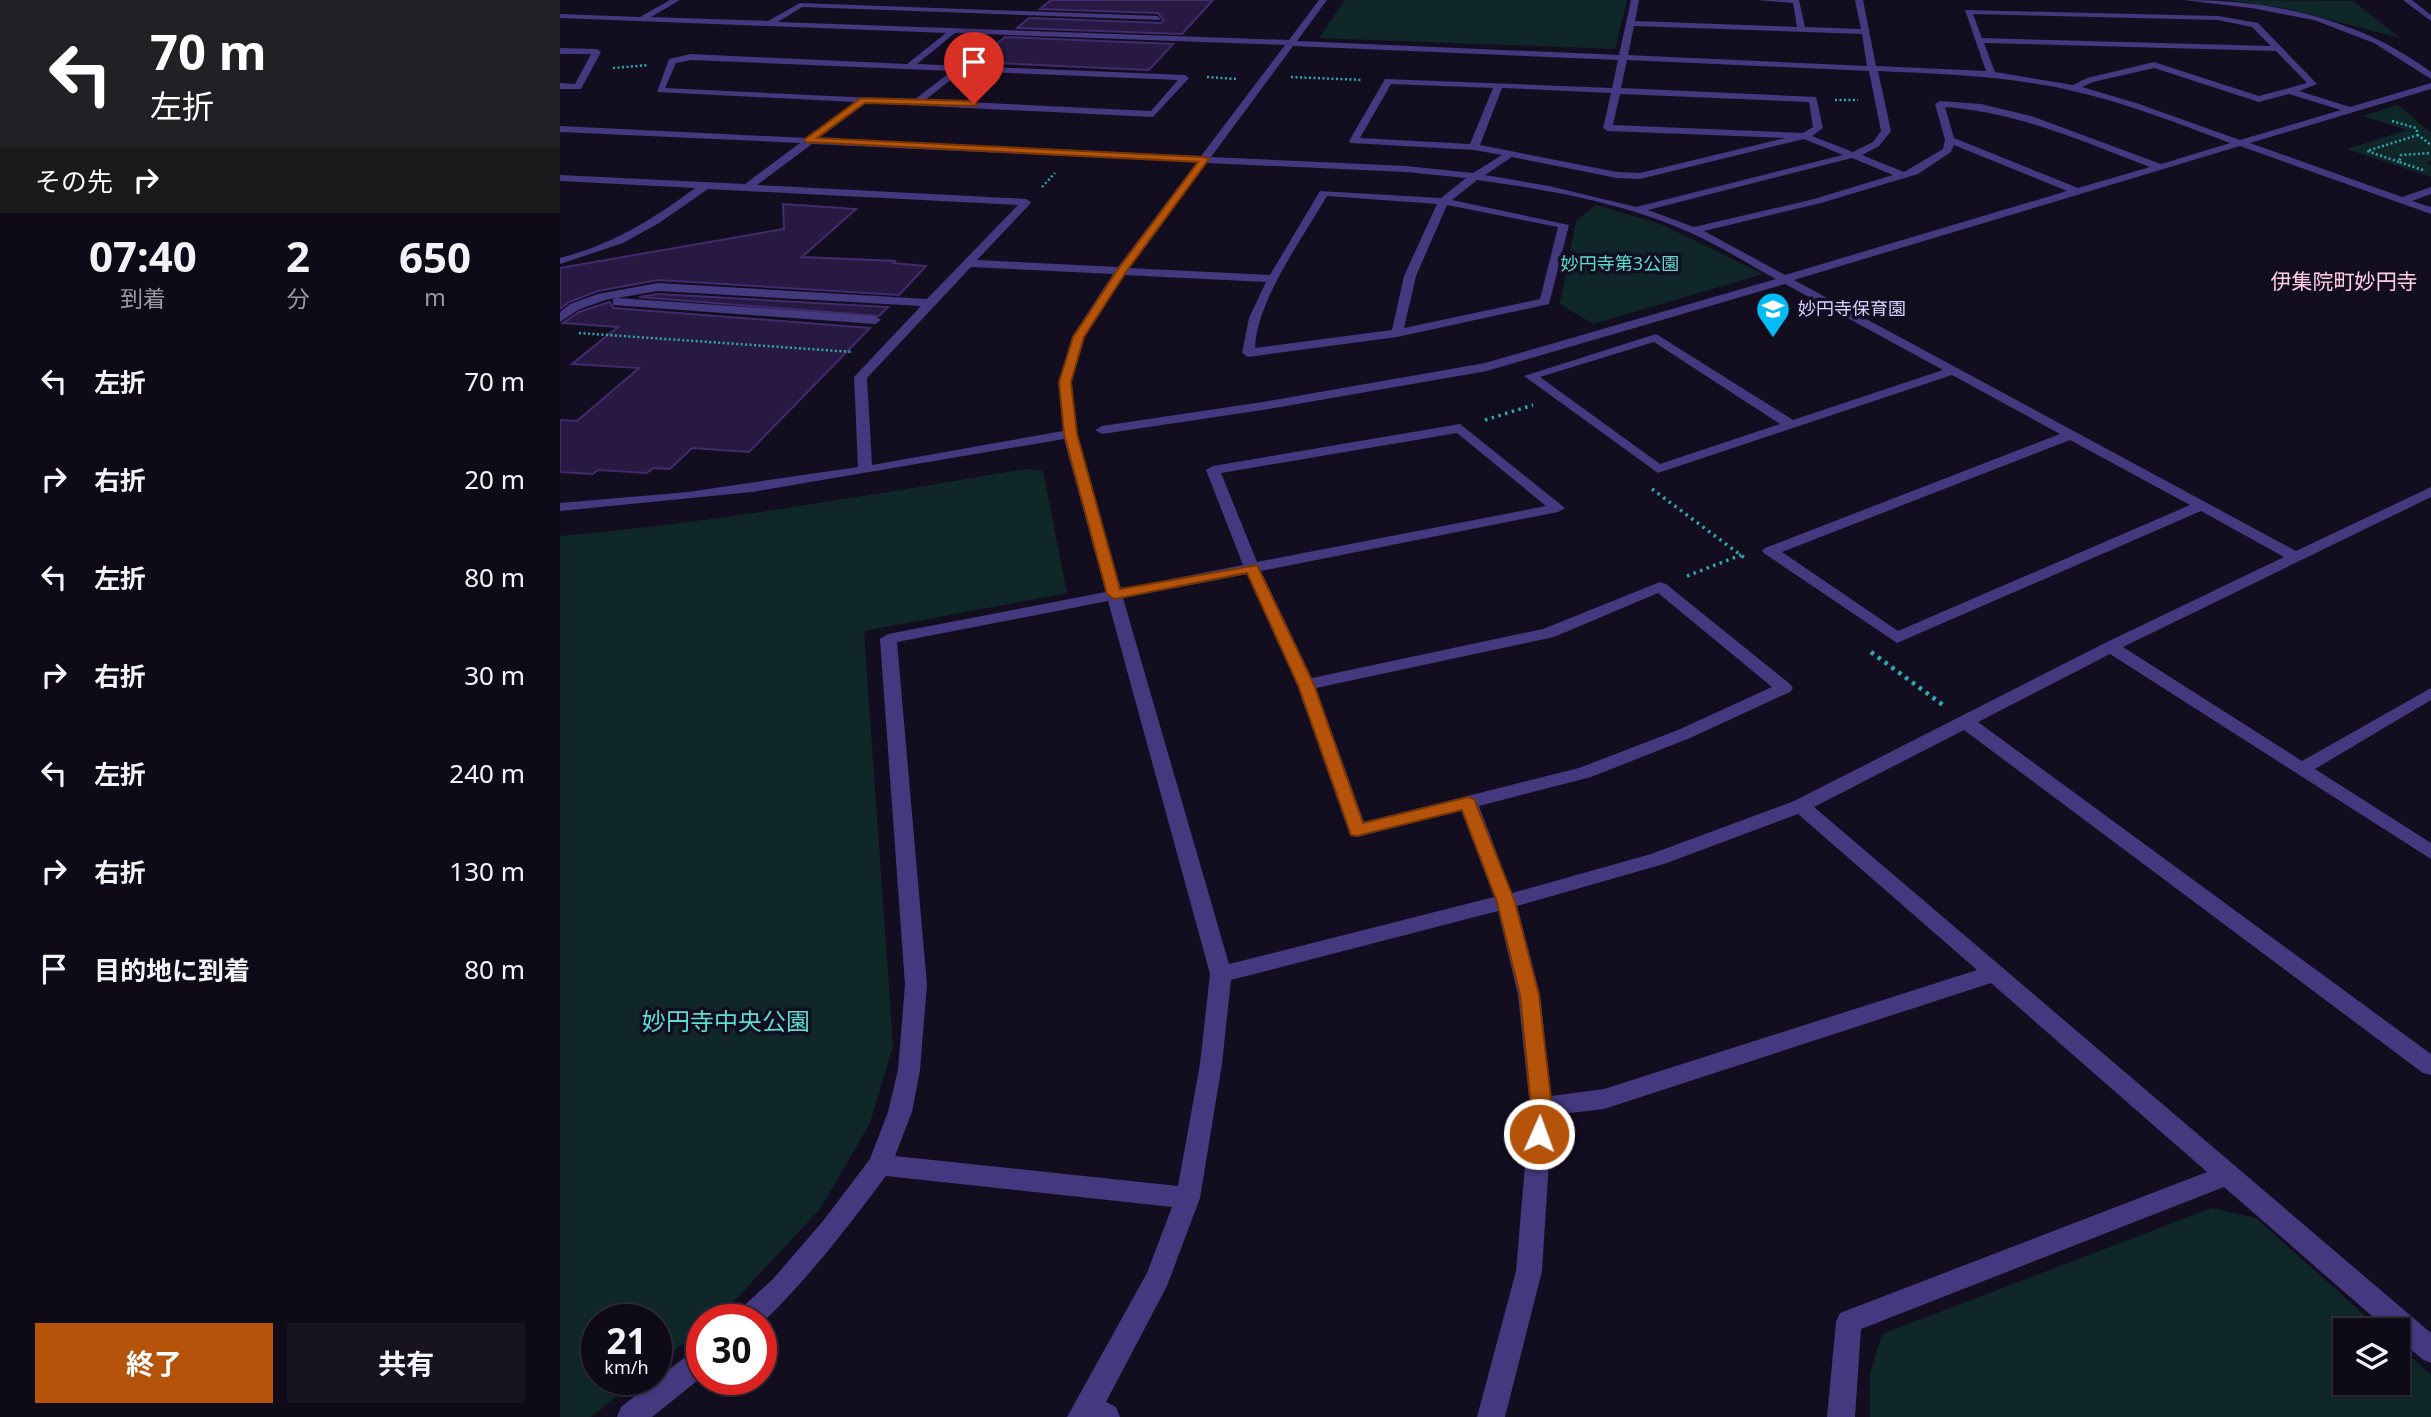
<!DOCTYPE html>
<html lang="ja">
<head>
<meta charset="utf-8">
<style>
  body { margin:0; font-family:"Noto Sans","Noto Sans JP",sans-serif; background:#171321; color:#f1f3f6; height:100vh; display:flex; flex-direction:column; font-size:26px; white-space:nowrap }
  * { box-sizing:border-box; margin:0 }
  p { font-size:23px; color:#9b9aa2 }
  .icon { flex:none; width:38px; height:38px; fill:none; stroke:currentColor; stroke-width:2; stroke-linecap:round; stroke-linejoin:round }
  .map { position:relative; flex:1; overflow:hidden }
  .side { display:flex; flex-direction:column; background:#0e0a18; width:560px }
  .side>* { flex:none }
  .hud { background:#202124; color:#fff; overflow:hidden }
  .tools { position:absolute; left:1773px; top:1318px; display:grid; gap:14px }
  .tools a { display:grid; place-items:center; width:77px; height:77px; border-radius:0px; background:#0e0a18; box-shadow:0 2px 5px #0004,0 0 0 2px #2e2b37; font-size:35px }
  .speed { position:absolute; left:21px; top:1304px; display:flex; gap:14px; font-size:35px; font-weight:700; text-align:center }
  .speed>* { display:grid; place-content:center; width:91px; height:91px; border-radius:50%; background:#0e0a18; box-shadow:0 2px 5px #0004,0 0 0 2px #2e2b37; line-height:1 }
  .speed small { font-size:18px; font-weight:400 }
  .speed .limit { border:10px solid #d22; background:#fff; color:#111 }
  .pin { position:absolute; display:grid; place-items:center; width:60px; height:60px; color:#fff; margin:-72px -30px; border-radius:50% 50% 50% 0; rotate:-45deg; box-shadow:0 0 7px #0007 }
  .pin .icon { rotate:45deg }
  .me { position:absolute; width:77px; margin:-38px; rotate:2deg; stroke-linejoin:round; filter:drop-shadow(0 0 5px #0008) }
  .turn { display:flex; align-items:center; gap:24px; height:147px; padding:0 35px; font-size:32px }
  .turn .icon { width:91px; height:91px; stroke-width:2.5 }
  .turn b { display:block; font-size:49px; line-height:60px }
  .then { display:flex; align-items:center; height:66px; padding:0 35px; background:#0003; gap:14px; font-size:26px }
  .eta { display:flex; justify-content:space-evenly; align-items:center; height:119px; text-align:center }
  .eta b { font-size:42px; font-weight:700; line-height:49px }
  .action { display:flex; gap:14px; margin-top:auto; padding:14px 35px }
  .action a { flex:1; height:80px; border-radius:0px; background:#b45309; color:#fff; font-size:28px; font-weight:700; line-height:80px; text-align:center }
  .action a+a { background:#171321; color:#f1f3f6 }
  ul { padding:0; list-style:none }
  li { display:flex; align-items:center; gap:21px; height:98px; padding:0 35px }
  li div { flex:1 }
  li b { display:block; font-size:26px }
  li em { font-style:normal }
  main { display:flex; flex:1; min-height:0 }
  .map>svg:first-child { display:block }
  .green { fill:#10272a }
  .building { fill:#271941; stroke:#412b6d; stroke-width:2 }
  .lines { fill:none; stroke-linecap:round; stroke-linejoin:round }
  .path-far2 { stroke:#2ea7b1; stroke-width:2.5; stroke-dasharray:2 2.5; stroke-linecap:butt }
  .path-far1 { stroke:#2ea7b1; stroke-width:3.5; stroke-dasharray:2.5 4.5; stroke-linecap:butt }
  .path { stroke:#2ea7b1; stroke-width:4.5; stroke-dasharray:3.5 5; stroke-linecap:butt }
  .minor { fill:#44387f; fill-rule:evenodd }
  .route { fill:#b45309; stroke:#753606; stroke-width:2 }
  .labels { text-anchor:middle; stroke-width:7; stroke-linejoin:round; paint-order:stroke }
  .far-park-label { font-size:18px; fill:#59decf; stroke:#130d20 }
  .far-poi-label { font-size:18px; fill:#d9ccff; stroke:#130d20; text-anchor:start }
  .far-quarter-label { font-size:21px; fill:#ffcee6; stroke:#130d20 }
  .near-park-label { font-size:24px; fill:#59decf; stroke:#130d20 }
</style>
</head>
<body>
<main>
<section class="side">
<div class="hud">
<div class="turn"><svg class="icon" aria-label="left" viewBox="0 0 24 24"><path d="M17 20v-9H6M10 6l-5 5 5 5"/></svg><div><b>70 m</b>左折</div></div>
<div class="then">その先<svg class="icon" aria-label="right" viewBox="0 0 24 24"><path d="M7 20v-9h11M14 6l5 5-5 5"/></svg></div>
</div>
<div class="eta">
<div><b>07:40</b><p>到着</p></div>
<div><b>2</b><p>分</p></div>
<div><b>650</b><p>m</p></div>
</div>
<ul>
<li><svg class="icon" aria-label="left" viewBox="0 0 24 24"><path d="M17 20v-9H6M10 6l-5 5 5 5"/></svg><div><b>左折</b></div><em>70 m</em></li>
<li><svg class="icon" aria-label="right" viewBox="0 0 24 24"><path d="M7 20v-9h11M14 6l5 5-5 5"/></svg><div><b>右折</b></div><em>20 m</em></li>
<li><svg class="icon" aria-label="left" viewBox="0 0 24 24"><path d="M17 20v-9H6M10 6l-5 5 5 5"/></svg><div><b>左折</b></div><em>80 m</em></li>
<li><svg class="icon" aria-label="right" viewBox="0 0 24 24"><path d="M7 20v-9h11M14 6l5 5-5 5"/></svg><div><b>右折</b></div><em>30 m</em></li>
<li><svg class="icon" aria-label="left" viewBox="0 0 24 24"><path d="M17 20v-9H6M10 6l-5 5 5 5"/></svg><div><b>左折</b></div><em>240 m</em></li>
<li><svg class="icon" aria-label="right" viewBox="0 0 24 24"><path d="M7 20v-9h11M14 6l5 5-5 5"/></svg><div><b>右折</b></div><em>130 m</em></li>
<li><svg class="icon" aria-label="arrive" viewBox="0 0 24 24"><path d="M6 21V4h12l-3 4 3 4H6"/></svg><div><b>目的地に到着</b></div><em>80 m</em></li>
</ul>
<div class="action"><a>終了</a><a>共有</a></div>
</section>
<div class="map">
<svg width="1871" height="1417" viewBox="0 0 1871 1417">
  <rect width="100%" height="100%" fill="#130d20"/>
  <path class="green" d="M785,0H1067L1055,49L759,38Z
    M1665,0L1793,1L1840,38L1728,9Z
    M1838,105L1871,133V161L1866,162L1871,165V177L1787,149L1847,130L1803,116Z
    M1036,205L1101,224L1203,274L1033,324L1000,304L1016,221Z
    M466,469L483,471L507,593L304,631L333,1046L310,1123L260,1209L162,1314L154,1319L142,1320V1329L96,1365V1320H37V1379H79L31,1417H0V536C157,522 311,495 466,469Z
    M1652,1208L1696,1218L1821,1330H1785V1382H1838V1345L1871,1375V1417H1310V1374L1322,1334Z"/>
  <path class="building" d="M491,0H653L622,34L457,28L469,18L601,23L604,20L598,13L480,9Z
    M445,37L613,44L589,70L414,62Z
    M223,204L296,209L242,257L335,261L333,263L366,266L339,295L98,280L38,291L9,302L0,309V268L224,229Z
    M98,294L328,307L319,316L79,297Z
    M50,302L53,308L310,328L189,452L132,448L110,469L93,468L87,473L38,470L33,474L0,472V420L17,421L79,368L12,364L58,327L3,323L19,312Z"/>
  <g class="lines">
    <path class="path-far2" d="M53,68L89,65
      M647,77L676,79
      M731,77L803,80
      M1275,100H1298
      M1832,121L1856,128L1858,135L1871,145
      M1839,162L1807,151L1858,135
      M1863,170L1839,162L1841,155L1871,153
      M482,187L495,173
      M19,333L293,352"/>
    <path class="path-far1" d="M925,420L973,405
      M1092,489L1186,559
      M1127,576L1181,555"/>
    <path class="path" d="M1311,652L1383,705"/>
    <path class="minor" d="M110,0H120L91,17L208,21L240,3L598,16L601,20L242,7L218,22L729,40L759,0H767L737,41L1059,55L1071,0H1079L1075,21L1237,27L1233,3L1197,0H1239L1245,27L1301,29L1295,0H1303L1316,66L1426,71L1405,10L1658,16L1698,23L1757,84L1739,91L1790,107L1871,83V89L1690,143L1842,197L1871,187V194L1852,201L1871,207V214L1680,146L1234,280L1736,551L1871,487V497L1563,647L1742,761L1871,688V700L1755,769L1871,843V859L1550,654L1418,722L1871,1054V1075L1863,1073L1404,730L1254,807L1871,1333V1363L1862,1359L1838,1338V1330H1828L1664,1187L1301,1329L1295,1417H1267L1276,1322L1280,1313L1647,1172L1431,983L1044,1109L992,1115L982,1271L945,1417H917L956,1271L970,1107L958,995L938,911L671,980L662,1064L640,1198L607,1286L546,1402L556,1407L560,1417H507L587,1273L612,1207L326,1176C287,1228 248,1279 201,1324V1320H174L178,1311L213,1279L263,1221L310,1159L328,1112L338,1070L345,985L320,639L328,634L546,592L504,439L192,492L0,511V503L128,492L298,467L294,377L361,306L98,291L45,300L18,310L0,322V312L10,304L38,294L98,283L367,299L458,205L148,189L99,223L63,243L0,264V258C51,245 94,219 135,188L0,181V175L185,184L240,143L0,132V126L247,138L295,102L97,92L109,59L131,54L347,64L386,33L0,18V14L80,17ZM1413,14L1658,20L1692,27L1711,46L1422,38ZM1074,26L1302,34L1307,66L1068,55ZM395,33L725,45L641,156L259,138L306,103L593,117L629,78L625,75L357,64ZM1424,43L1716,51L1747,83L1699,96L1594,62L1527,78L1513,85L1435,72ZM733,46L1058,60L1052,88L825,79L789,141L791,143L914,150L942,155L913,173L846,166L651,157ZM131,60L392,71L354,100L105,88L116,63ZM1067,60L1309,71L1321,131L1313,142L1293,152L1252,136L1263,128L1256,97L1061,88ZM1594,68L1699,102L1729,94L1781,110L1680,140L1576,103L1522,87L1533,82ZM402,71L618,80L591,111L365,100ZM1318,71C1383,74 1449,76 1513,91C1567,103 1619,124 1670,143L1601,164L1471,116L1421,104L1380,101L1375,104L1385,140L1383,149L1344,172L1302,155L1319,146L1331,131ZM831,84L933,88L910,144L800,138ZM942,88L1051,93L1043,128L1048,131L1225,138L1080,173L1057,172L920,145ZM1060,94L1249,102L1253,127L1243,133L1053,125ZM1385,107C1458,112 1523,142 1590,167L1518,188L1394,138ZM1244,139L1283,155L1076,207L989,186L925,175L952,157L1057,178L1080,179ZM252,144L637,162L558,267L417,260L470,204L471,202L466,199L197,185ZM1394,145L1507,191L1225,275L1144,231L1261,203L1358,174L1391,152ZM1292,158L1333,175L1254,199L1134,227L1088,210ZM647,163L846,172L906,178L881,198L760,191L710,275L569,268ZM917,180C989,190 1065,203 1131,233C1160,246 1188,264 1216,279L925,363L709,401L542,426L535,430L542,434L709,409L927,371L1225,284L1383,370L1233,420L1096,334L964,376L1098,473L1392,375L1500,434L1205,548L1202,551L1205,554L1337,643L1641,511L1724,557L1545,643L1234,801L1091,854L952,893L919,806L1031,777L1130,738L1230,692L1233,688L1230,684L1106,584L1100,582L983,629L752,678L701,571L998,512L1005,508L900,424L653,466L646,470L683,565L561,589L517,434L511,382L524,337L564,275L706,282L689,318L682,353L688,357L837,337L989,304L1009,225L892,200ZM767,196L877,204L844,276L832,330L695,348C697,300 742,239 767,196ZM887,205L998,227L980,299L844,328L856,276ZM411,267L553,274L512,337L499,382L503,431L312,465L307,378ZM1094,342L1220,424L1100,464L980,377ZM897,433L986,506L697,562L661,473ZM1510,440L1630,505L1338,631L1222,552ZM687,574L737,685L790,835L797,837L901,810L934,897L669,964L563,598ZM1098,593L1212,687L1118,730L1019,768L804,822L756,688L994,637ZM548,601L650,974L640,1064L618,1186L335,1156L352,1112L360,1070L367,985L337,642ZM1238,814L1417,970L1044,1089L991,1096L980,995L957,906L1104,864Z
      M1623,0C1712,0 1799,18 1871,72V79L1814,43L1754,20L1691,8Z
      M1843,0H1852L1871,15V21Z
      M0,48L37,49L41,52L21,89H0V83L15,84L31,54H0Z
      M57,298L315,316L321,320L315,324L53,305V299Z
      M142,1347V1377L92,1417H57L61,1407L133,1351Z"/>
  </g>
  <path class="route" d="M301,98L414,101L418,104L414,106L305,103L257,138L644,157L649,159L566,272L524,337L511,382L517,434L560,589L697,565L754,685L803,823L908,797L914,799L955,902L979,995L992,1107L990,1134L986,1141L979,1143L971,1141L968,1134L971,1107L960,995L937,902L902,810L797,836L791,835L738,685L687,573L554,599L547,594L504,434L499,382L513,337L558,269L638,162L245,142V139Z"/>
  <defs>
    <g id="school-pin" transform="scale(1.75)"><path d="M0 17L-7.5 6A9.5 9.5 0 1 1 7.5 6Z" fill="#01bcf6" stroke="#130d20"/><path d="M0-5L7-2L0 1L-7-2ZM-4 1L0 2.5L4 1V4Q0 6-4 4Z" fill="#fff"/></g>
  </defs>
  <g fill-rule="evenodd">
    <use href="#school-pin" x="1213" y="309"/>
  </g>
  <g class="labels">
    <g class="far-park-label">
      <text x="1060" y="270">妙円寺第3公園</text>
    </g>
    <g class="far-poi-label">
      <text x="1238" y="315">妙円寺保育園</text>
    </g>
    <g class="far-quarter-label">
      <text x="1784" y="289">伊集院町妙円寺</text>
    </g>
    <g class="near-park-label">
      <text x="166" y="1030">妙円寺中央公園</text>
    </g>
  </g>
</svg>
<div class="tools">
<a><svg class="icon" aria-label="layers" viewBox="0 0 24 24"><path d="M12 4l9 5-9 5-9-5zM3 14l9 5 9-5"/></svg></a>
</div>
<div class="speed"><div>21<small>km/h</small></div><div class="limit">30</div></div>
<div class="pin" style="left:414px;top:104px;background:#d93025"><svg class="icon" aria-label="arrive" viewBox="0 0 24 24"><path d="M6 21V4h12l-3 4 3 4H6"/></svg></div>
<svg class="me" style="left:979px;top:1134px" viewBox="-20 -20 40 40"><circle r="17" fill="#b45309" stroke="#fff" stroke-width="3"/><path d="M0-11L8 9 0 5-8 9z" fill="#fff"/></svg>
</div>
</main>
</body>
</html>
